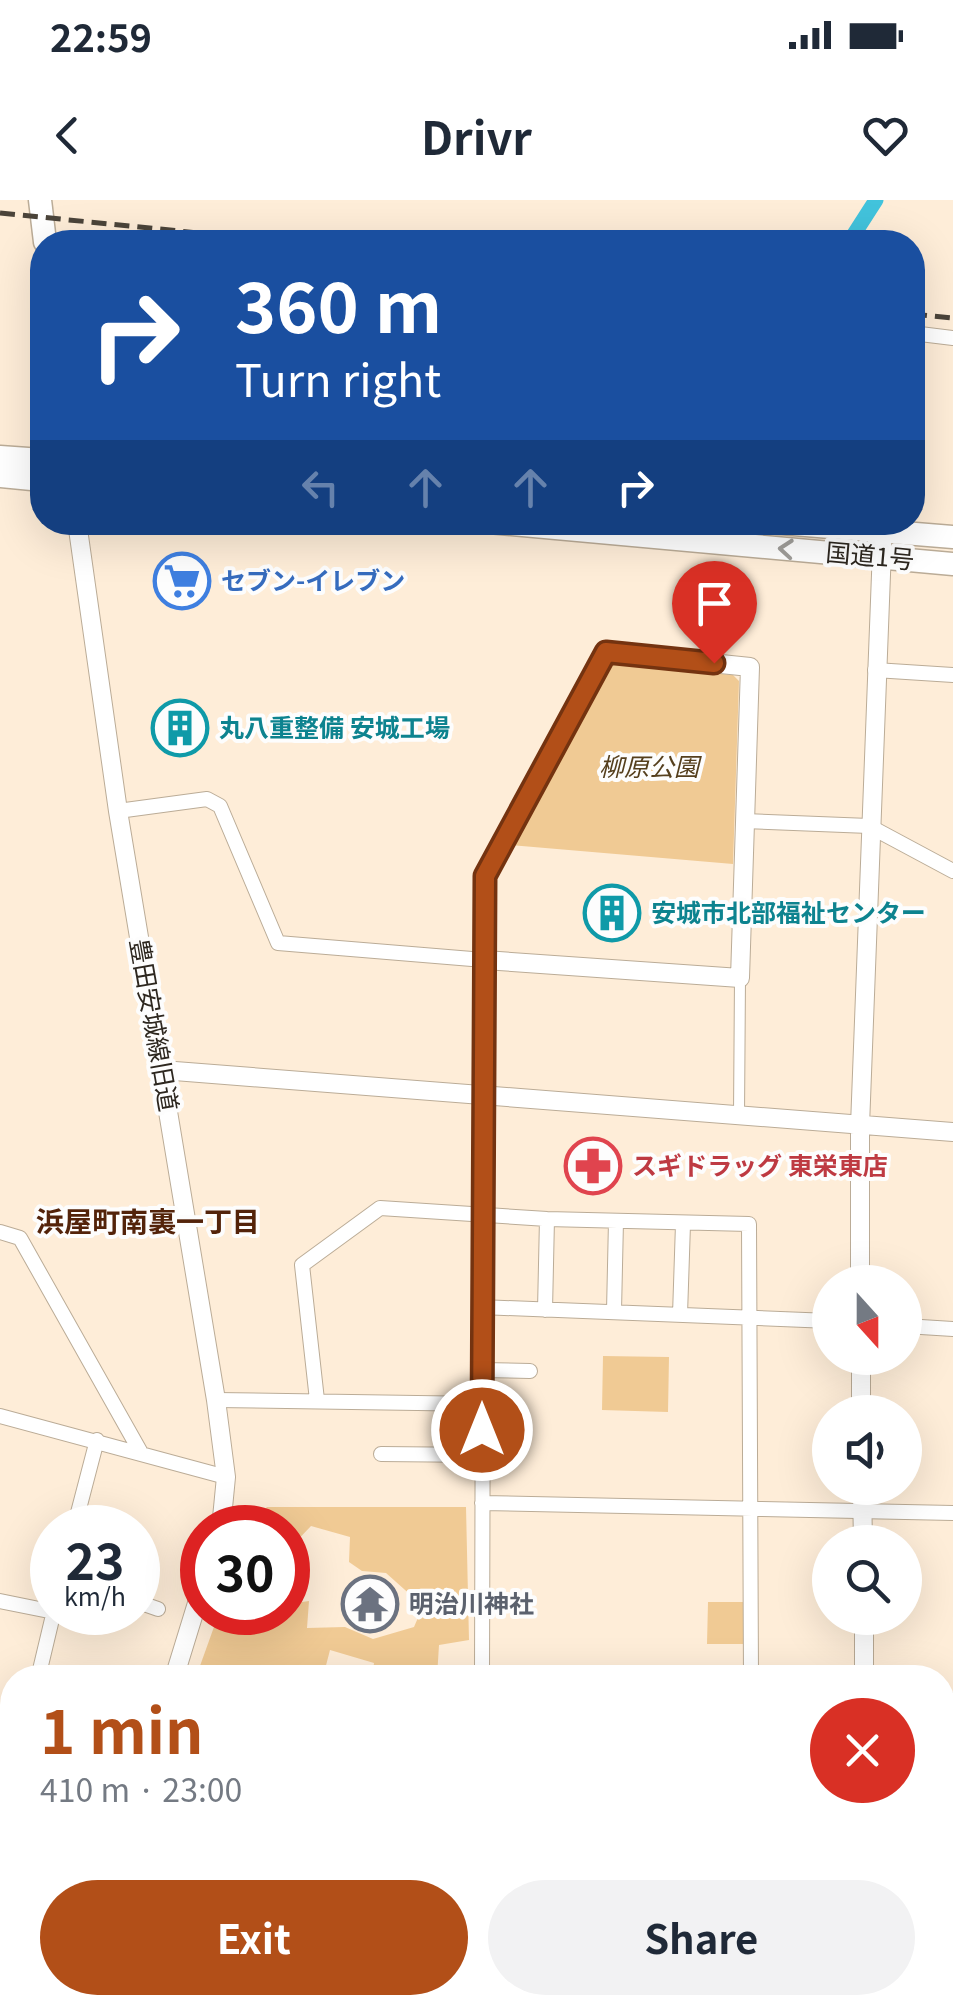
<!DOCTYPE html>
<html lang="en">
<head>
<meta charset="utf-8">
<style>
  body { margin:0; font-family:Georgia,"Noto Sans JP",serif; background:#f2f2f3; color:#1f2937; height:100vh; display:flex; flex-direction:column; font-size:38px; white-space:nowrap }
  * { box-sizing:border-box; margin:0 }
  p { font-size:32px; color:#747a83 }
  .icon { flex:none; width:55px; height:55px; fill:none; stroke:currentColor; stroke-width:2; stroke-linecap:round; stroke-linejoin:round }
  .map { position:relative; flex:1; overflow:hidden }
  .panel { position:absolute; left:0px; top:1465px; width:955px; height:350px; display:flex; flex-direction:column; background:#fff; border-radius:40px 40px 0 0; box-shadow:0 10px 40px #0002 }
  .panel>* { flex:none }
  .guide { position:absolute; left:30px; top:30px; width:895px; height:305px; border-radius:40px; box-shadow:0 10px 40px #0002; background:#1a4fa0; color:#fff; overflow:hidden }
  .needle { width:65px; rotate:159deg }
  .buttons { position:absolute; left:812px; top:1065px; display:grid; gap:20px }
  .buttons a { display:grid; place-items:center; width:110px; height:110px; border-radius:50%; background:#fff; box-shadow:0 10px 40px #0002; font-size:50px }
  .speed { position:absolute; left:30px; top:1305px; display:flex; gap:20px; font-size:50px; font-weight:700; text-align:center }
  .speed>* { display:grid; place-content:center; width:130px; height:130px; border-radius:50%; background:#fff; box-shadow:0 10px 40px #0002; line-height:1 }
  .speed small { font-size:25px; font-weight:400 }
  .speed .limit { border:15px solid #d22; background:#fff; color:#111 }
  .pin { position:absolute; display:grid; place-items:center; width:85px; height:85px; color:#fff; margin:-102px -42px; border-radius:50% 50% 50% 0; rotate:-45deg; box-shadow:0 0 10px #0007 }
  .pin .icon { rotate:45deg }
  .me { position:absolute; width:110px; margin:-55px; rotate:0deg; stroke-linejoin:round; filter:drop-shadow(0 0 8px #0008) }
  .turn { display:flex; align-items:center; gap:35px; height:210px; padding:0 40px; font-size:45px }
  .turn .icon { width:130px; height:130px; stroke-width:2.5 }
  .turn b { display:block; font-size:70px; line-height:85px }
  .lanes { display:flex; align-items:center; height:95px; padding:0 40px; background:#0003; justify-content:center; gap:50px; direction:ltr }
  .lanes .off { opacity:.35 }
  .round { display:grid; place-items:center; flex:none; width:105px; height:105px; border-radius:52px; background:#f2f2f3 }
  .summary { display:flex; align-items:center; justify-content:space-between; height:170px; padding:0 40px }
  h1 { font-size:60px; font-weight:700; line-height:75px; color:#b24f18 }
  .button { display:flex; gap:20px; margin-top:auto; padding:20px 40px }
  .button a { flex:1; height:115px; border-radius:60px; background:#b24f18; color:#fff; font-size:40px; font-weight:700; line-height:115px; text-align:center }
  .button a+a { background:#f2f2f3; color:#1f2937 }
  .status { display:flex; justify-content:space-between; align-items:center; height:70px; padding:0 50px; background:#fff; direction:ltr }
  .status svg { height:28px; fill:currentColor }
  header { display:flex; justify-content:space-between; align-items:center; height:130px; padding:0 40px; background:#fff; font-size:45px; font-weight:700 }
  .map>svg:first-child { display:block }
  .green { fill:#f0ca94 }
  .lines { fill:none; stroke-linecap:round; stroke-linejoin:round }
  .canal { stroke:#42c3dc; stroke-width:15 }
  .pedestrian-casing { stroke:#bbac97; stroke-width:12 }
  .minor-casing { stroke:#bbac97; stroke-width:16 }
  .tertiary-casing { stroke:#bbac97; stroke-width:20 }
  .primary-casing { stroke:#bbac97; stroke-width:25 }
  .trunk-casing { stroke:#bbac97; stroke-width:25 }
  .pedestrian { stroke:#fff; stroke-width:10 }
  .minor { stroke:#fff; stroke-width:14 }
  .tertiary { stroke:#fff; stroke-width:18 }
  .primary { stroke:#fff; stroke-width:22 }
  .trunk { stroke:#fff; stroke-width:22 }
  .rail { stroke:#4b443a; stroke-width:5; stroke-dasharray:15 8; stroke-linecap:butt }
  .oneway { stroke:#a09e9a }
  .route-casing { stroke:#743310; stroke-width:25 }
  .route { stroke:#b24f18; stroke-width:18 }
  .labels { text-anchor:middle; stroke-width:8; stroke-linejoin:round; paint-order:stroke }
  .street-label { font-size:25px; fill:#2d271f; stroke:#fdfdfd }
  .shop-label { font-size:25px; font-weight:bold; fill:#366cbe; stroke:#fdfdfd; text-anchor:start }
  .culture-label { font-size:25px; font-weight:bold; fill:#0d838f; stroke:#fdfdfd; text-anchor:start }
  .park-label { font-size:25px; font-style:italic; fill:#553f1d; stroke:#fdfdfd }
  .health-label { font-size:25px; font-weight:bold; fill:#be3a42; stroke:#fdfdfd; text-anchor:start }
  .worship-label { font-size:25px; font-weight:bold; fill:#5b616d; stroke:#fdfdfd; text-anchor:start }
  .neighbourhood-label { font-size:28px; font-weight:bold; fill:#53230a; stroke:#fdfdfd }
</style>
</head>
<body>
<div class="status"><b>22:59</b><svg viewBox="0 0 49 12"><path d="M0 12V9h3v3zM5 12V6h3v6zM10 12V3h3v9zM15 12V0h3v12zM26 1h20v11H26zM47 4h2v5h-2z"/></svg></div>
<header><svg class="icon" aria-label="back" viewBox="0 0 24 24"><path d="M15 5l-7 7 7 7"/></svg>Drivr<svg class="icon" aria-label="heart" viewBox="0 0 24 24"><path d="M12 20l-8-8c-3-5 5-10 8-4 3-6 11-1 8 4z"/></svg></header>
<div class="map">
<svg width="953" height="1815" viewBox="0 0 953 1815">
  <rect width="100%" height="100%" fill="#feedd8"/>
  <path class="green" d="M614,464L733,475L739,481L733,664L510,645L607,467Z
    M603,1156L669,1157L668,1212L602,1210Z
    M267,1307H466L469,1440L439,1445L437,1477H372L374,1463L330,1450L323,1477H196L219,1413H254L248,1428L263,1413L288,1412V1404L309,1401L307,1428L345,1427L373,1439L414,1427L423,1406L386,1373L362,1371L349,1362L350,1337L311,1326L288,1350V1328L267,1327L258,1316Z
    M708,1402H751V1444H707Z"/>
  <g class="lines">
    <path class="canal" d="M849,42L876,0"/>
    <g class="pedestrian-casing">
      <path id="pedestrian" d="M739,916L740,778
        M942,1665L953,1659
        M732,1815L752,1802"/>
    </g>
    <g class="minor-casing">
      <path id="minor" d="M912,133L953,138
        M875,470L953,475
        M118,611L207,599L220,606L278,743L484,760L482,1478
        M744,621L869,626L953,671
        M0,1032L20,1038L140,1251
        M481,1107L830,1121
        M545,1110L547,1019
        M614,1111L616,1021
        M680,1115L683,1024
        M905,1126L953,1129
        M482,1170L530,1171
        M216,1200L482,1204
        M317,1200L302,1065L380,1008L547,1019L749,1024L751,1478
        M0,1216L226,1277
        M381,1254L482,1255
        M482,1303L953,1313
        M74,1328L97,1240
        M0,1401L54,1412
        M138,1402L158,1409
        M38,1478L53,1415
        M942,1500H953
        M0,1555L12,1558
        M74,1815L77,1802"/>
    </g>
    <g class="tertiary-casing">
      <path id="tertiary" d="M77,322L118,611L216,1200L226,1277L221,1328
        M605,452L750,467L740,778L484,760L485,676Z
        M162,870L953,932
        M860,1082V926L883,322
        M861,1158V1212
        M862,1288L863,1342
        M864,1418V1478
        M174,1478L202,1387
        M0,1680H12
        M942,1707L953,1708
        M84,1815L87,1802"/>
    </g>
    <g class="primary-casing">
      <path id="primary" d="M40,0L45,42"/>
    </g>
    <g class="trunk-casing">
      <path id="trunk" d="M0,257L42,260
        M0,276L42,280
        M489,322L953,364
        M769,322L953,337"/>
    </g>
    <use href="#pedestrian" class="pedestrian"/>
    <use href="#minor" class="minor"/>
    <use href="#tertiary" class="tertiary"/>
    <use href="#primary" class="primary"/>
    <use href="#trunk" class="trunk"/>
    <path class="rail" d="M0,13L289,42
      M912,114L953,118"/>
  </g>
  <defs><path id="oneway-chevron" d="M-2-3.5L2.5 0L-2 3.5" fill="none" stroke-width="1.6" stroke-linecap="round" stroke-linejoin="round" transform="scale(2.5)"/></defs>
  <use class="oneway" href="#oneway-chevron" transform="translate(786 349) rotate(-175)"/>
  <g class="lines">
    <g class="route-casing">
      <path id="route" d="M482,1230L485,676L606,452L714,463"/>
    </g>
    <use href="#route" class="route"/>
  </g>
  <defs>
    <g id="supermarket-ring" transform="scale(2.875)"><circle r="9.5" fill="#fdfdfd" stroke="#3f7fe0" stroke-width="1.5"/><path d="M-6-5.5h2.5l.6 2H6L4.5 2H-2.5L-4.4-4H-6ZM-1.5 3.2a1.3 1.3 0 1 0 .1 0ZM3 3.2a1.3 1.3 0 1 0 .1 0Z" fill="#3f7fe0"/></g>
    <g id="building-ring" transform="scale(2.875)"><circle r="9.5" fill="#fdfdfd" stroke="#0f9aa8" stroke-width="1.5"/><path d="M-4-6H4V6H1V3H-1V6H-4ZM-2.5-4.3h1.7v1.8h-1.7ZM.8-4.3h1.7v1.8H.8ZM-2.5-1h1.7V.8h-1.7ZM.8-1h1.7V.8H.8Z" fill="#0f9aa8"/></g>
    <g id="pharmacy-ring" transform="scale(2.875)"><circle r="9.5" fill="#fdfdfd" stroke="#e0444e" stroke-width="1.5"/><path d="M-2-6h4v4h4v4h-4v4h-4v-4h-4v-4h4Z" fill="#e0444e"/></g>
    <g id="temple-ring" transform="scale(2.875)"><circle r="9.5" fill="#fdfdfd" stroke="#6b7280" stroke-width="1.5"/><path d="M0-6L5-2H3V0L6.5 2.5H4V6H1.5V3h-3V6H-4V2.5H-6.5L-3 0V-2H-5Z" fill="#6b7280"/></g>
  </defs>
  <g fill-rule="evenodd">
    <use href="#supermarket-ring" x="182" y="381"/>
    <use href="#building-ring" x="180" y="528"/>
    <use href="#building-ring" x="612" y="713"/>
    <use href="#pharmacy-ring" x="593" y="966"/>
    <use href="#temple-ring" x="370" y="1404"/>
  </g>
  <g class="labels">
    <g class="street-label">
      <text transform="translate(870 356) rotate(5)" y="9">国道1号</text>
      <text transform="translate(154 825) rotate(80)" y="9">豊田安城線旧道</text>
    </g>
    <g class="shop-label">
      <text x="221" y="390">セブン-イレブン</text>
    </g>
    <g class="culture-label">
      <text x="219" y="537">丸八重整備 安城工場</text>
      <text x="651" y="722">安城市北部福祉センター</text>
    </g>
    <g class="park-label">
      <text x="649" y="576">柳原公園</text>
    </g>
    <g class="health-label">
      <text x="632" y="975">スギドラッグ 東栄東店</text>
    </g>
    <g class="worship-label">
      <text x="409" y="1413">明治川神社</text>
    </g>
    <g class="neighbourhood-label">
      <text x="148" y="1032">浜屋町南裏一丁目</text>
    </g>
  </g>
</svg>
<div class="buttons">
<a><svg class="needle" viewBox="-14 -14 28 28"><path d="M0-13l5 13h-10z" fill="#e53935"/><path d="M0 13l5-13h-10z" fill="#747a83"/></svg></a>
<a><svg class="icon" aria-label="sound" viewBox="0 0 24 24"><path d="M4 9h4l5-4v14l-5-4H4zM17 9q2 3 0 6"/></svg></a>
<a><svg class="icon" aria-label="search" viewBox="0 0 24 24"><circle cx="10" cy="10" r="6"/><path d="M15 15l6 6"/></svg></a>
</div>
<div class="speed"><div>23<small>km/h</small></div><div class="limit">30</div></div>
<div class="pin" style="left:714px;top:463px;background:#d93025"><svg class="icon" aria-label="arrive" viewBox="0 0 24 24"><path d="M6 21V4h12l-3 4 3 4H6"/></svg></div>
<svg class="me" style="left:482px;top:1230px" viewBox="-20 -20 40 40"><circle r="17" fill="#b24f18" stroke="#fff" stroke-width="3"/><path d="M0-11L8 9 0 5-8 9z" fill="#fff"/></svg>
<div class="guide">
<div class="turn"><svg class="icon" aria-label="right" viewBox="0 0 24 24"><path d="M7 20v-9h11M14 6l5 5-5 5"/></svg><div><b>360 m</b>Turn right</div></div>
<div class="lanes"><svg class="icon off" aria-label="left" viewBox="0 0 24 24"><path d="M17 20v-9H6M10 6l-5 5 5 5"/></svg><svg class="icon off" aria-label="ahead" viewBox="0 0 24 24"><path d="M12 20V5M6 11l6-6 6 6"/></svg><svg class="icon off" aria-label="ahead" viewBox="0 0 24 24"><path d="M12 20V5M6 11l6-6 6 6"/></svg><svg class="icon" aria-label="right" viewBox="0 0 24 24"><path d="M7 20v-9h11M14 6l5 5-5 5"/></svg></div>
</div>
<section class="panel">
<div class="summary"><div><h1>1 min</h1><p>410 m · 23:00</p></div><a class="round" style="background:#d93025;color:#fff"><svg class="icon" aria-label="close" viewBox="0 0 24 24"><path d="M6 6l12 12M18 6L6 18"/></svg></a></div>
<div class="button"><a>Exit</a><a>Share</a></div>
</section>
</div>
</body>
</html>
